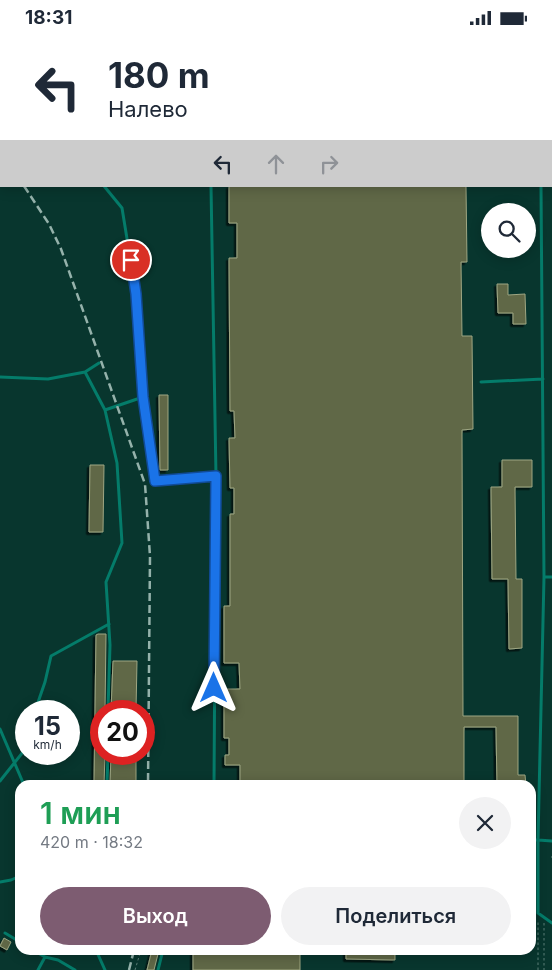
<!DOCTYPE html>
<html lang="ru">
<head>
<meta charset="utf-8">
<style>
  body { margin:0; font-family:Inter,sans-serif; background:#f2f2f3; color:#1f2937; height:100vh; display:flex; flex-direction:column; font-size:19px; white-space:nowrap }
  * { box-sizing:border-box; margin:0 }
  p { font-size:16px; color:#747a83 }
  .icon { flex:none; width:28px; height:28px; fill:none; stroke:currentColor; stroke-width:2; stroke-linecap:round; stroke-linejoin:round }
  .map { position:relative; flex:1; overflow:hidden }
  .panel { position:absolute; left:15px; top:745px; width:521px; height:175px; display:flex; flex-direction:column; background:#fff; border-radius:15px; box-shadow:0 2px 12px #0003 }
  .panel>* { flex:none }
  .banner { position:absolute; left:0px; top:0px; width:552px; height:152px; box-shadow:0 2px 12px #0003; background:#fff; color:#1f2937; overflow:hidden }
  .controls { position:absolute; left:481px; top:168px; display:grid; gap:10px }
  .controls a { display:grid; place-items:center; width:55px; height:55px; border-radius:50%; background:#fff; box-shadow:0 2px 12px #0003; font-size:25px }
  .speed { position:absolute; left:15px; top:665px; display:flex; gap:10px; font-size:25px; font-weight:700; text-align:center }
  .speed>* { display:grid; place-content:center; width:65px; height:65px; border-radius:50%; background:#fff; box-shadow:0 2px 12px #0003; line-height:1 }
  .speed small { font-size:12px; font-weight:400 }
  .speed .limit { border:8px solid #d22; background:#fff; color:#111 }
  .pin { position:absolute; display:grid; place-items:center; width:42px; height:42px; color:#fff; margin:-21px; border:2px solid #fff; border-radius:50%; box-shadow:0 1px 5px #0007 }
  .me { position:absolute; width:55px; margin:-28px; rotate:0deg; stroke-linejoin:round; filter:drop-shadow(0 0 4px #0008) }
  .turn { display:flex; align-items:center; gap:18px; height:105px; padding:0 25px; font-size:22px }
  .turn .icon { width:65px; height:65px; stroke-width:2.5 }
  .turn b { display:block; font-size:35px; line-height:42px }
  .lanes { display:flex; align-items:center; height:48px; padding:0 25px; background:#0003; justify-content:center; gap:25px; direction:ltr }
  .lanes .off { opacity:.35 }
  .round { display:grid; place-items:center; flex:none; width:52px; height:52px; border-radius:26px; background:#f2f2f3 }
  .head { display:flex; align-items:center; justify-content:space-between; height:85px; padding:0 25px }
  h1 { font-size:30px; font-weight:600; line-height:38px; color:#1e9e55 }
  .cta { display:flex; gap:10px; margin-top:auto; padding:10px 25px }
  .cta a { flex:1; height:58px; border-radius:30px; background:#7d5c71; color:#fff; font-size:20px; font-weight:600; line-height:58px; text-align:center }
  .cta a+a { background:#f2f2f3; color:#1f2937 }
  .status { display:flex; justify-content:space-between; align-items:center; height:35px; padding:0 25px; background:#fff; direction:ltr }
  .status svg { height:14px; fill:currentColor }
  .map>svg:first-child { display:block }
  .green { fill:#824506 }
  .building { fill:#606847; stroke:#9ea683; filter:url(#shadow) }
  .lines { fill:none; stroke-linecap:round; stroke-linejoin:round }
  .path { stroke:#5b7e77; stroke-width:1; stroke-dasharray:2.5 2.5; stroke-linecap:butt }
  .service { stroke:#047c6a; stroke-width:3 }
  .rail { stroke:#95b2ab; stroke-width:2.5; stroke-dasharray:8 4; stroke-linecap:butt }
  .route-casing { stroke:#114b97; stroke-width:12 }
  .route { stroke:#1a73e8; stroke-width:9 }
</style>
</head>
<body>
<div class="status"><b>18:31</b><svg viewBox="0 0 49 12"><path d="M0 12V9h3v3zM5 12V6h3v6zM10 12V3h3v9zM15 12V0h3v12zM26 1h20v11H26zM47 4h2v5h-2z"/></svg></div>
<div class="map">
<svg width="552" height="935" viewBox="0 0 552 935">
  <defs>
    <filter id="shadow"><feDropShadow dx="-2.5" dy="2.5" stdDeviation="0" flood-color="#0009"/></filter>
  </defs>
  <rect width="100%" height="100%" fill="#08362e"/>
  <path class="green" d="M0,0H87V1H1V11H0Z"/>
  <path class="building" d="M229,151H466L467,227H461L462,301H472L473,394L462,395L463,681H518V740H525L526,750H497L496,692H464V750H240V730H225V720H229V703H224V654H240L239,628H224V571H230V479H234V453H230L229,403H235L234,376H230L229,223H237V188H229Z
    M497,249H508V260L525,259L526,289H513V278H498Z
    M159,360H168V435H160Z
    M502,425H532V452H515L516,544H522V613L509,614L508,544H492L491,452H502Z
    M90,430H104L103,497H89Z
    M98,599H106L105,676H101V719H105L104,750H94L96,600Z
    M113,626H137L136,676H111Z
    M111,719H136V750H110Z
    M4,903L11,907L7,915L0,911Z
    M152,915H159L154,935H147Z
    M193,915H300V935H193Z
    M346,915H395V925L346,924Z"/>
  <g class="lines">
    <path class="path" d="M551,61H552
      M551,822H552
      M544,888V935
      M135,935L141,915
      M538,935V886"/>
    <path class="service" d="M420,0V1
      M95,1V0
      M295,1L296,0
      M342,1V0
      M366,1V0
      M514,1V0
      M551,53H552
      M104,151L122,173L136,259L143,362L155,446L216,441L214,750
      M211,151L216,441
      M541,151L544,542
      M85,337L105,375
      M0,342L48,344L85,337L99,328
      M481,347L543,344
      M552,542H544L538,805L552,806
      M35,676L45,647L51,621L109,589
      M108,676L110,610L106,547L122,508L117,428L105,375L143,362
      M0,694L24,750
      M0,746L23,717L26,704
      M107,750L108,719
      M531,805H538V878L552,888
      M0,847L11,845L20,841
      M5,898L20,907
      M33,915L45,922L58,925L75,935
      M96,915L105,935
      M38,935L45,922
      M158,935L163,915"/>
    <path class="rail" d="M0,120L1,122
      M24,151L49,189L61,214L145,449L150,521L148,750
      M129,935L134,915"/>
  </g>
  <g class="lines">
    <g class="route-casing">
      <path id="route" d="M131,225L136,259L143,362L155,446L216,441L214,653"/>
    </g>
    <use href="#route" class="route"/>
  </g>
</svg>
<div class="controls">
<a><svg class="icon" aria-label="search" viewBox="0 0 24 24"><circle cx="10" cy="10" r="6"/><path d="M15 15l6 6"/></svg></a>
</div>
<div class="speed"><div>15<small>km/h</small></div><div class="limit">20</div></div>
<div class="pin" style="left:131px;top:225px;background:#d93025"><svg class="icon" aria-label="arrive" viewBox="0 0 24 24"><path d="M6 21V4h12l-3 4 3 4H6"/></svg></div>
<svg class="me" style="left:214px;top:653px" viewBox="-20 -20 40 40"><path d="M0-17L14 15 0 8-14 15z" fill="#1a73e8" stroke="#fff" stroke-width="4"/></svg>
<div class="banner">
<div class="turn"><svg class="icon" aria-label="left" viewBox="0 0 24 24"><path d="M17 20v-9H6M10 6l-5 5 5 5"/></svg><div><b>180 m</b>Налево</div></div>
<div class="lanes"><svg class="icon" aria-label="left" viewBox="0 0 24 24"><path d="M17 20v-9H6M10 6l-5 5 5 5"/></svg><svg class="icon off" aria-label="ahead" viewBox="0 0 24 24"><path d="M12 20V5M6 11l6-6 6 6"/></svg><svg class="icon off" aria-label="right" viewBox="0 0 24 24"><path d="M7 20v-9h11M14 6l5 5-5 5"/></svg></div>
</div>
<section class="panel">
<div class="head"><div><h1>1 мин</h1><p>420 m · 18:32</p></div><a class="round"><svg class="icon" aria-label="close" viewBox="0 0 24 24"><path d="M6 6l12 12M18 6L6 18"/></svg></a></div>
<div class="cta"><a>Выход</a><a>Поделиться</a></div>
</section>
</div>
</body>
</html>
